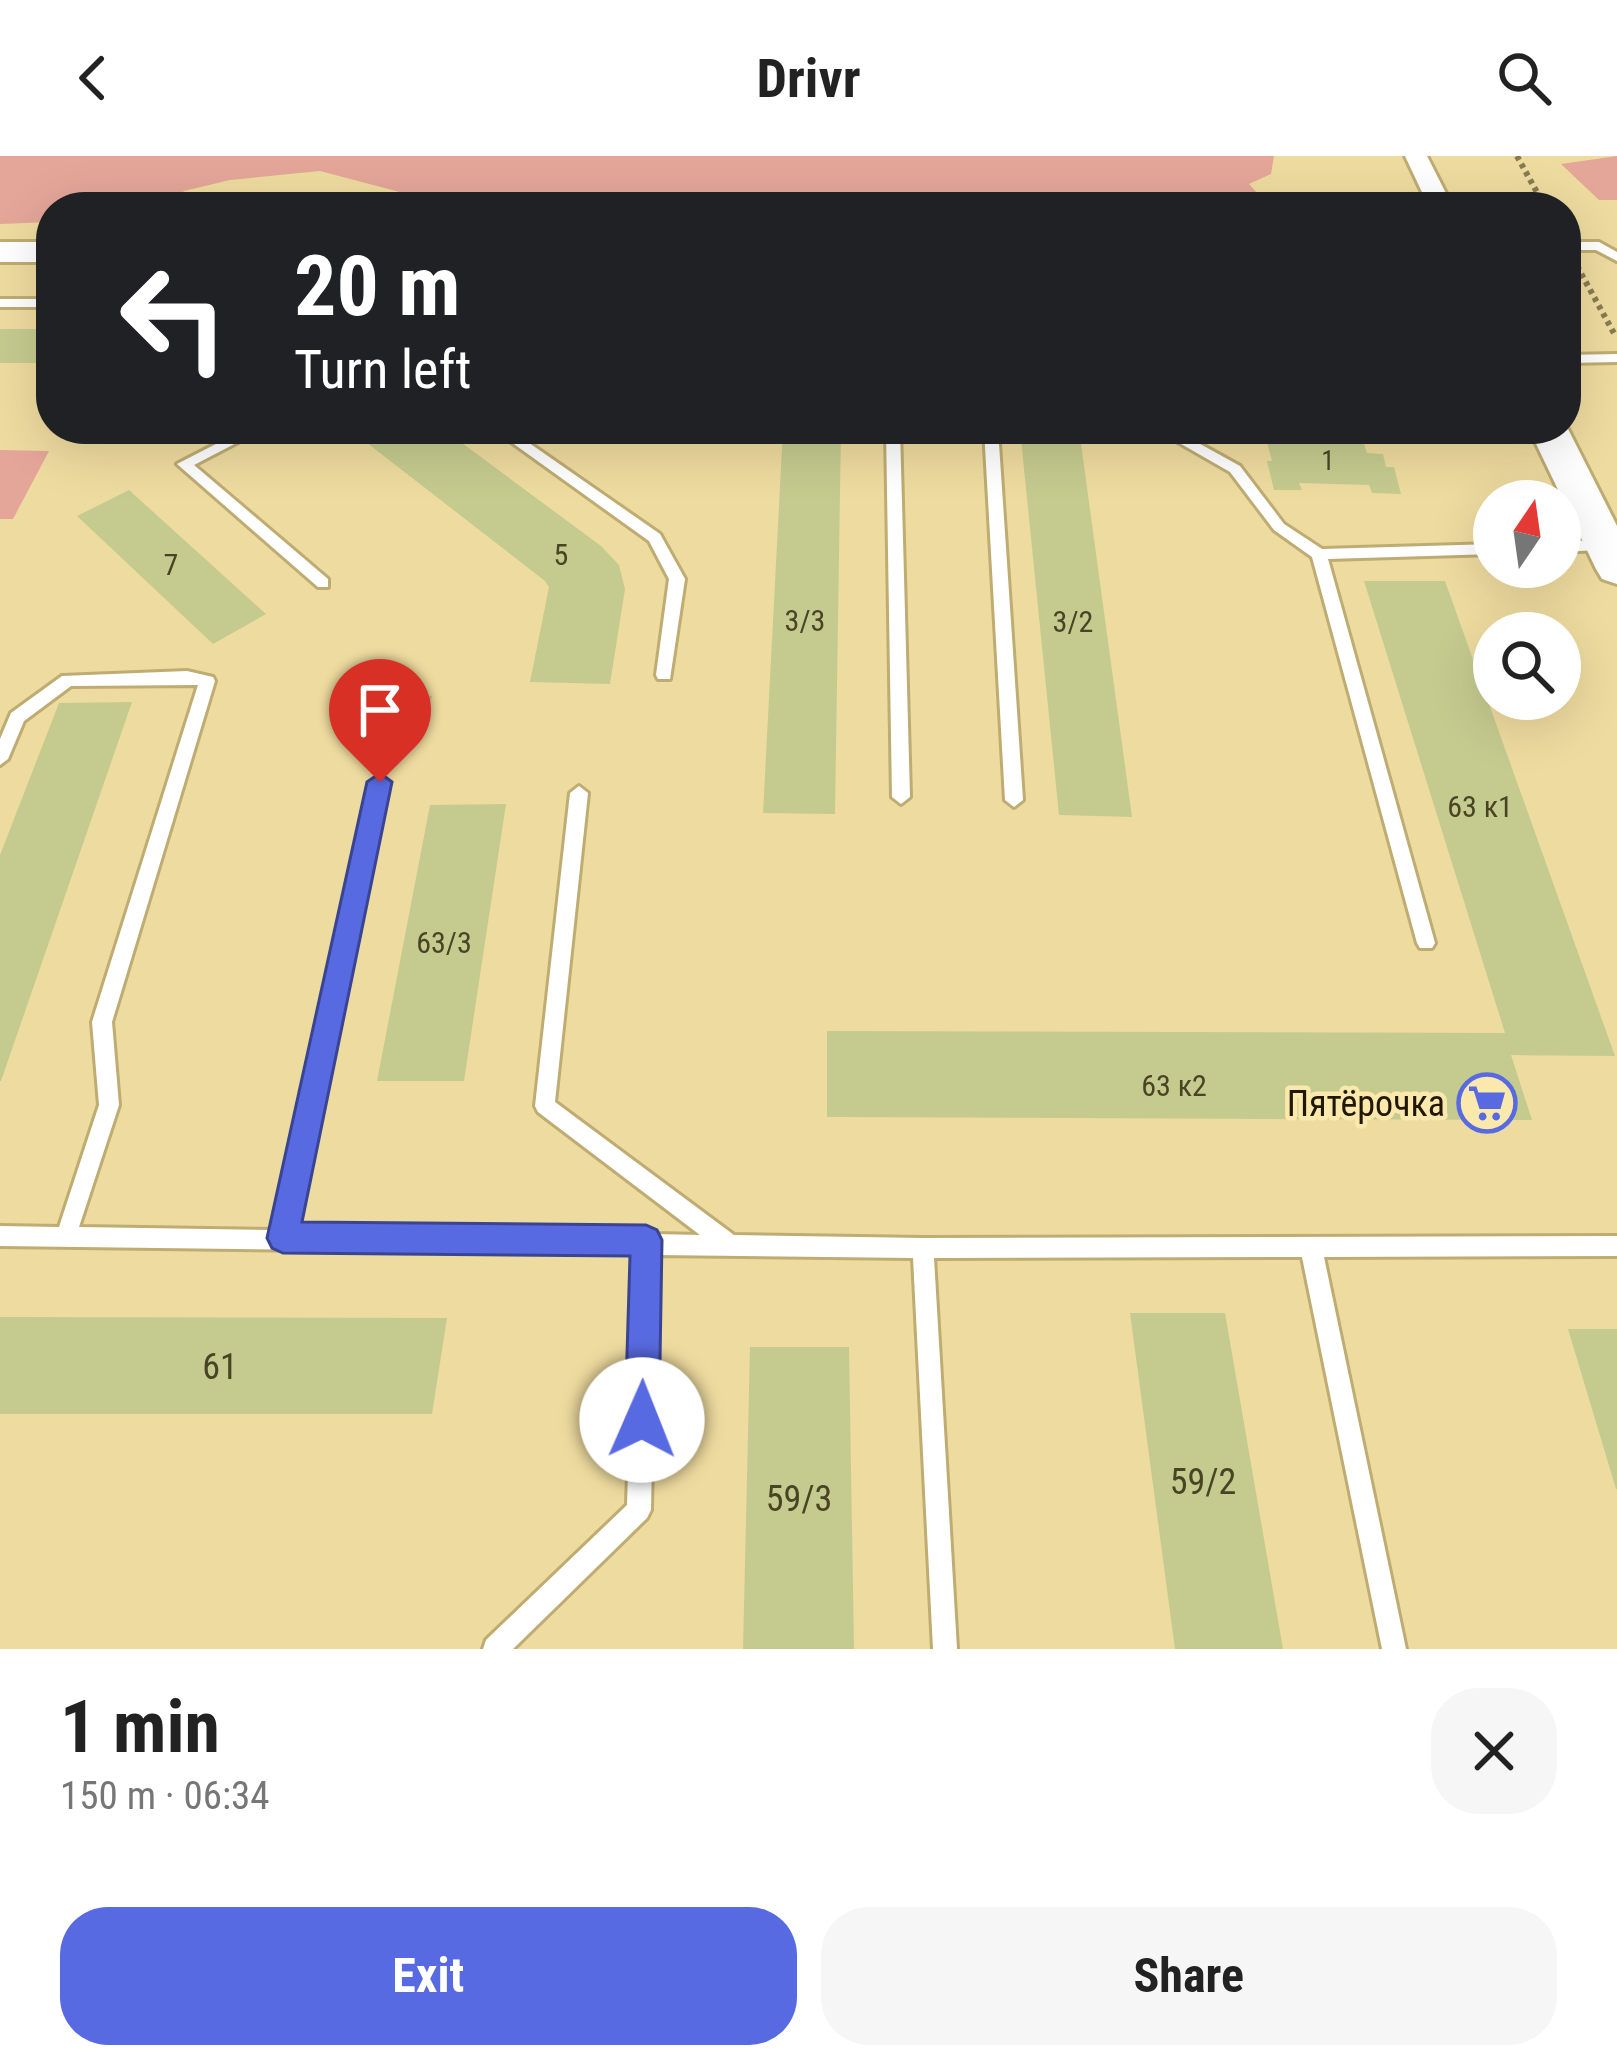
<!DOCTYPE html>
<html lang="en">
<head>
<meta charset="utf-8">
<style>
  body { margin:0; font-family:"Roboto Condensed",sans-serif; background:#f6f6f6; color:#222; height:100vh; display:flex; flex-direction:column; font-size:45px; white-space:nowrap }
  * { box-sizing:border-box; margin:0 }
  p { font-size:39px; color:#767676 }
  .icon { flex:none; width:66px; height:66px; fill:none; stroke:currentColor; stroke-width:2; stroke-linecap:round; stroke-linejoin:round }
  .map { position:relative; height:1493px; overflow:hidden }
  .drawer { display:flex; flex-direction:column; background:#fff; flex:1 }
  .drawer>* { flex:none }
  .banner { position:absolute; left:36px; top:36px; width:1545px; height:252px; border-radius:48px; box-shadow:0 12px 48px #0002; background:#202124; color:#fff; overflow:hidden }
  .needle { width:78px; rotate:13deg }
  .tools { position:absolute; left:1473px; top:324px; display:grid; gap:24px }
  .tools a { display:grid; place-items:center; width:108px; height:108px; border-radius:50%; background:#fff; box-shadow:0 12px 48px #0002; font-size:60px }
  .pin { position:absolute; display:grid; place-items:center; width:102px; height:102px; color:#fff; margin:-123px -51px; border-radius:50% 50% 50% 0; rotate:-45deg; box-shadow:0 0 12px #0007 }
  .pin .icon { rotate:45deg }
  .me { position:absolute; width:132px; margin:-66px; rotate:1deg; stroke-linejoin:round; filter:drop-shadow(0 0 9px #0008) }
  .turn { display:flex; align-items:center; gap:42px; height:252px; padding:0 60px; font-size:54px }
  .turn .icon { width:156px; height:156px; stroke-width:2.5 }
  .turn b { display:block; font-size:84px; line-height:102px }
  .round { display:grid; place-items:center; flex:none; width:126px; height:126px; border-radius:48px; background:#f6f6f6 }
  .head { display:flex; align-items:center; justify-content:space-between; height:204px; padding:0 60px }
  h1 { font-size:72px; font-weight:700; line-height:90px }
  .primary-button { display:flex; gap:24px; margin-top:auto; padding:24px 60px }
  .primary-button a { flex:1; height:138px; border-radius:48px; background:#586ae1; color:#fff; font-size:48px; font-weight:700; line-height:138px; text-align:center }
  .primary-button a+a { background:#f6f6f6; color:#222 }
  header { display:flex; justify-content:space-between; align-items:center; height:156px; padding:0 60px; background:#fff; font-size:54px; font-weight:700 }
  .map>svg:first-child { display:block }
  .green { fill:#e4a699 }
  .building { fill:#c5cb8f }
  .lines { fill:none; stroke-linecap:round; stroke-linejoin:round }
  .service-casing { stroke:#bfac72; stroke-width:6 }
  .minor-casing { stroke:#bfac72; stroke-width:6 }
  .secondary-casing { stroke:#bfac72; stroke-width:6 }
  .path { stroke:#887b51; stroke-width:6; stroke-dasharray:4.5 4.5; stroke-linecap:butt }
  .service { fill:#fff; fill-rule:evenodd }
  .minor { fill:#fff; fill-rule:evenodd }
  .secondary { fill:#fff; fill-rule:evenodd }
  .route { fill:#586ae1; stroke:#394592; stroke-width:3 }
  .labels { text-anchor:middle; stroke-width:9; stroke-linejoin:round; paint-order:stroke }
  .far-number-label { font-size:27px; fill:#484525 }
  .number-label { font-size:30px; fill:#484525 }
  .poi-label { font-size:36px; fill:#1f1802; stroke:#fbe8ac; text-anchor:end }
  .near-number-label { font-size:36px; fill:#484525 }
</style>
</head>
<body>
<header><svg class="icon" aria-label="back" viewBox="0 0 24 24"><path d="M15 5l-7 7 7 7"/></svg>Drivr<svg class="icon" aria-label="search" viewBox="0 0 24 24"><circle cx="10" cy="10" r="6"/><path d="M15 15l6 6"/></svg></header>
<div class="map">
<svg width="1617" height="1493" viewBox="0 0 1617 1493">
  <rect width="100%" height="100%" fill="#eedb9f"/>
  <path class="green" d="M0,0H1274L1271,18L1249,28L1258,38L1273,43L1269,51H608L612,42L596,38L411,39L320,15L230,24L184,35L169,51H51V66L0,68Z
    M1617,0V44H1599L1561,8Z
    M0,294L49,295L13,363H0Z"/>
  <path class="building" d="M0,173H51V207H0Z
    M349,273H443L601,390L619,409L625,433L610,528L530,526L549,431L545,425Z
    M783,273H841L835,658L763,657Z
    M1020,273H1079L1132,661L1059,659Z
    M1271,273H1359L1367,297L1383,298L1386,311H1394L1401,338L1372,337L1369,329L1299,327L1302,334H1274L1267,305H1272L1266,283H1274Z
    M129,334L266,458L213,488L77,360Z
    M1364,425H1445L1615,900L1511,899L1532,964L827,961V875L1505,877Z
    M378,536L432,540L420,573L366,568Z
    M132,546L1,925H0V699L59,547Z
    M506,648L464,925H377L430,649Z
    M1130,1157H1225L1283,1493H1175Z
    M0,1161L447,1162L432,1258H0Z
    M1568,1173H1617V1333H1616Z
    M750,1191H849L854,1493H743Z"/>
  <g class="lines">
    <g class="service-casing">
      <path id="service" d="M1566,86H1599L1617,96V105L1596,94H1566Z
        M0,143H51V151H0Z
        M1617,198V206L1566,207V199Z
        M245,273H263L194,309L328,423V431H318L177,308Z
        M493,273H509L660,378L685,423L670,523H658L656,519L669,423L649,385Z
        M886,273H900L910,641L901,648L892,641Z
        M984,273H998L1023,644L1014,651L1005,644Z
        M1155,273H1173L1240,310L1284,368L1322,393L1494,388V398L1328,403L1435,787L1432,792H1420L1417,787L1312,401L1274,374L1230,316Z
        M1617,383V393L1560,396V386Z
        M187,515L213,521L215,525L112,866L119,949L79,1071L274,1074L372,626L380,619L388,626L295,1074L638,1078L646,1075L654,1078L700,1079L538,956L535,950L570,637L579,630L588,637L555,946L734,1079L923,1082L1617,1080V1100L1324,1101L1406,1493H1382L1302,1101L934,1102L957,1493H933L913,1102L656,1099L651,1354L647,1362L513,1493H483L486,1484L627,1349L635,1098L0,1090V1070L59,1071L99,949L92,866L198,529L71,530L24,565L8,603L0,609V583L11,557L62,520Z"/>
    </g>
    <g class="minor-casing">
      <path id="minor" d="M1405,0H1427L1453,51H1429Z"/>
    </g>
    <g class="secondary-casing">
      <path id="secondary" d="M0,86H51V106H0Z
        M1566,269L1617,370V428L1602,423L1596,413L1529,273H1566Z"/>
    </g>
    <path class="path" d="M1517,0L1545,51
      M1577,110L1616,181"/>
    <use href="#service" class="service"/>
    <use href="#minor" class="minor"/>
    <use href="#secondary" class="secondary"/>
  </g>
  <path class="route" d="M380,617L392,626L302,1066L646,1069L657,1074L662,1084L659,1264L654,1277L642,1282L630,1277L625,1264L630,1100L283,1097L272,1092L267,1082L367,626Z"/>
  <defs>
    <g id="supermarket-ring" transform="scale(3)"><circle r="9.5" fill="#fbe8ac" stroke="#586ae1" stroke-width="1.5"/><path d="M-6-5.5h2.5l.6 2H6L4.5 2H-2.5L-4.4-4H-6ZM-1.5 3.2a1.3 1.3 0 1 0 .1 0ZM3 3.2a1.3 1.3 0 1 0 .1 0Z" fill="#586ae1"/></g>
  </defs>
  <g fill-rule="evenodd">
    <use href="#supermarket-ring" x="1487" y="947"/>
  </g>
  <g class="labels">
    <g class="far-number-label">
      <text x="1328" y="314">1</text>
    </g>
    <g class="number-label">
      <text x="561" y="409">5</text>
      <text x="171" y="419">7</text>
      <text x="805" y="475">3/3</text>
      <text x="1073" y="476">3/2</text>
      <text x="1480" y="661">63 к1</text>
      <text x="444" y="797">63/3</text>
      <text x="1174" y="940">63 к2</text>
    </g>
    <g class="poi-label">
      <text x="1445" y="960">Пятёрочка</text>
    </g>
    <g class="near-number-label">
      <text x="220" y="1223">61</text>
      <text x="1203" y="1338">59/2</text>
      <text x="799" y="1355">59/3</text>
    </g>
  </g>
</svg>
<div class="tools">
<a><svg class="needle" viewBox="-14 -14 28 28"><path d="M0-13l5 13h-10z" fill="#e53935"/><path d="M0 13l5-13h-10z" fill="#767676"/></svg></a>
<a><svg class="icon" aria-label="search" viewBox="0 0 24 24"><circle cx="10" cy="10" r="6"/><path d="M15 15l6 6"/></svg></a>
</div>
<div class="pin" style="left:380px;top:626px;background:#d93025"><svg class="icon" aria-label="arrive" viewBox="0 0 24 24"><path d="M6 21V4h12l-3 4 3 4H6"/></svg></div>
<svg class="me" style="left:642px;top:1264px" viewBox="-20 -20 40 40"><circle r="19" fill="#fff"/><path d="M0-13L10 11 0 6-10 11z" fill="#586ae1"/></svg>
<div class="banner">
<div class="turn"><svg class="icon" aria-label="left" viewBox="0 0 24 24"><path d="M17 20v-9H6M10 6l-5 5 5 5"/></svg><div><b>20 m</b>Turn left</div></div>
</div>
</div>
<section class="drawer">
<div class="head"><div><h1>1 min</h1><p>150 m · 06:34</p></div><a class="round"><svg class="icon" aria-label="close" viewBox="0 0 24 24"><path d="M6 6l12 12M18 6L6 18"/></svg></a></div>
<div class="primary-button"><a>Exit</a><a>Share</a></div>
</section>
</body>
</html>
